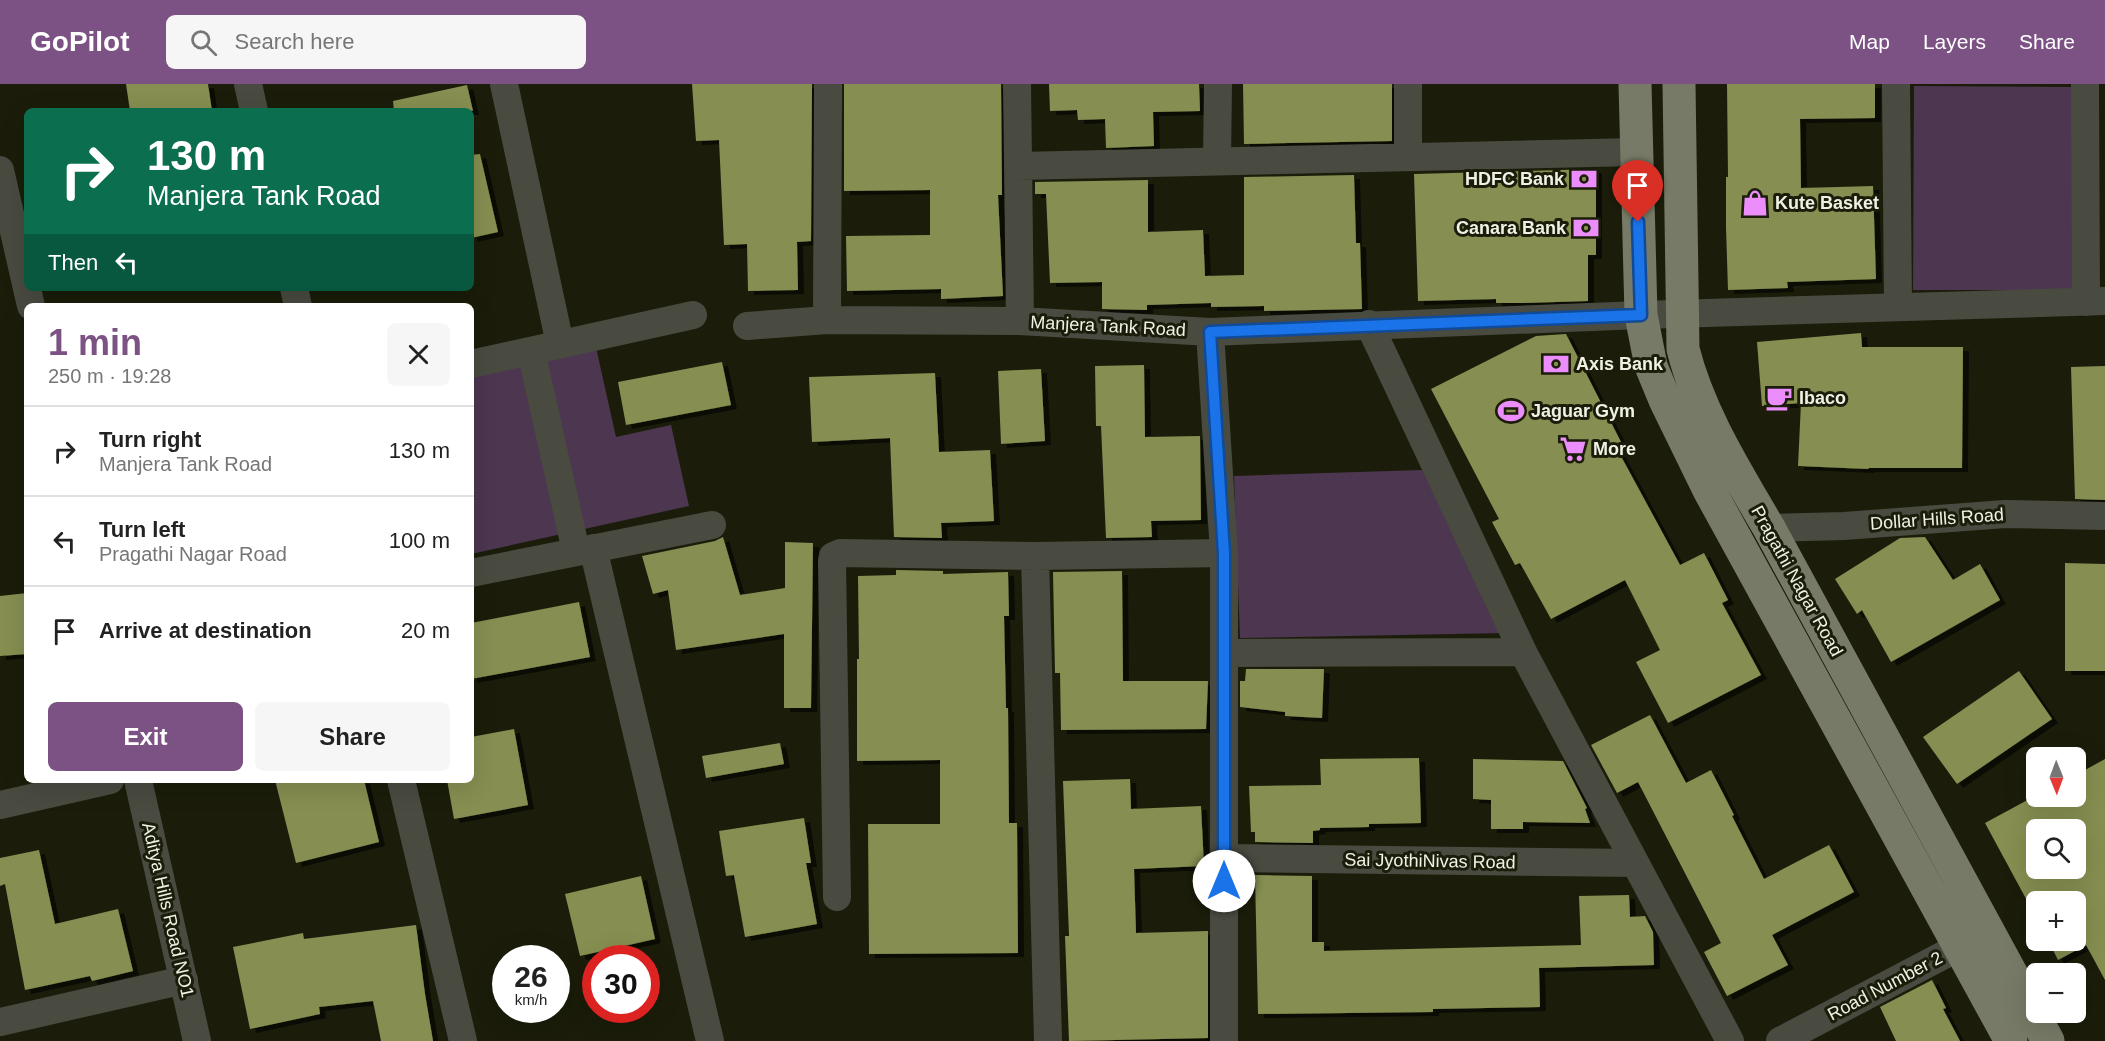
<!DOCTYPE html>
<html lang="en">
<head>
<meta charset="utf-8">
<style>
  body { margin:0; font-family:Helvetica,sans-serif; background:#f6f6f6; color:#222; height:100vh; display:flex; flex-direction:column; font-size:22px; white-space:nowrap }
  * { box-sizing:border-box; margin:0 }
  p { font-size:20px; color:#767676 }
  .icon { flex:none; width:33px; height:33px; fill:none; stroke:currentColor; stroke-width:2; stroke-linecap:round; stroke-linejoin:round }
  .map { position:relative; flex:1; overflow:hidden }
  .sheet { position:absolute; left:24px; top:219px; width:450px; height:480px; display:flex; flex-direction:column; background:#fff; border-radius:9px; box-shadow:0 6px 24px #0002 }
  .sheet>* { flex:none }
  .hud { position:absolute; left:24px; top:24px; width:450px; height:183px; border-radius:9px; box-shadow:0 6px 24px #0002; background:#0b6e4f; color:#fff; overflow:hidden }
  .needle { width:39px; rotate:179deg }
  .controls { position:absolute; left:2026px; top:663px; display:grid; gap:12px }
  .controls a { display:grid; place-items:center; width:60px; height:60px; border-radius:9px; background:#fff; box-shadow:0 6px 24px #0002; font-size:30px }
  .speed { position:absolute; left:492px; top:861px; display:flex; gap:12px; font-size:30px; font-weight:700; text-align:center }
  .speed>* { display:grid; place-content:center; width:78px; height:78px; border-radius:50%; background:#fff; box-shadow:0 6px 24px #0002; line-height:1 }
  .speed small { font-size:15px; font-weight:400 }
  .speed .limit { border:9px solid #d22; background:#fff; color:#111 }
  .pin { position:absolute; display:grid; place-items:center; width:51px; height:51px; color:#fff; margin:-62px -26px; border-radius:50% 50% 50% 0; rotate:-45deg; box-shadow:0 0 6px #0007 }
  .pin .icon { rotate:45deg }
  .me { position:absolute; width:66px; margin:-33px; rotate:0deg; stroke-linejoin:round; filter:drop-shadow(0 0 4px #0008) }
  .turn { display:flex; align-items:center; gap:21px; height:126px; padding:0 24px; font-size:27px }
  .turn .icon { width:78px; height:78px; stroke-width:2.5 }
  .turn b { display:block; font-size:42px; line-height:51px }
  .then { display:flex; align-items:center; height:57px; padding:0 24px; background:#0003; gap:12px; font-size:22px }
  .round { display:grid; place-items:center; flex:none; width:63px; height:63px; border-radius:9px; background:#f6f6f6 }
  .head { display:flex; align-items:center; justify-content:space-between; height:102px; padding:0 24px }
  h1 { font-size:36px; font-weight:600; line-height:45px; color:#7c5284 }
  .action { display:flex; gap:12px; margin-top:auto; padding:12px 24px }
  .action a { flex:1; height:69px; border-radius:9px; background:#7c5284; color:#fff; font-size:24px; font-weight:600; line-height:69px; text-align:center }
  .action a+a { background:#f6f6f6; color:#222 }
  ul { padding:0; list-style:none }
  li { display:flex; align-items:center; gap:18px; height:90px; padding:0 24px; border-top:2px solid #e0e0e0 }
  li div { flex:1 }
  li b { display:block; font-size:22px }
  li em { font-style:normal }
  header { display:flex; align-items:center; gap:36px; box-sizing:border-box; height:84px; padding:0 30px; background:#7c5284; color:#fff }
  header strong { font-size:28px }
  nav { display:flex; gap:33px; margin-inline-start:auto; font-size:21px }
  .search { width:420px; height:54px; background:#f6f6f6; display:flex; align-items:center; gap:15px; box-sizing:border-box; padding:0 21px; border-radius:9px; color:#767676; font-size:22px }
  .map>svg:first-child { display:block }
  .green { fill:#4c3650 }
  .building { fill:#868e51; fill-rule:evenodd; filter:url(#shadow) }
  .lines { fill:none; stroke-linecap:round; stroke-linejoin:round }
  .minor { stroke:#494b41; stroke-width:28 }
  .major { stroke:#767a66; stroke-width:33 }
  .route-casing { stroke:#114b97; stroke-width:15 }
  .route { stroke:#1a73e8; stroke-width:10 }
  .labels { text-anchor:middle; stroke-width:6; stroke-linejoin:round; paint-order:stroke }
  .poi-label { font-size:18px; font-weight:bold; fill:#eef1e4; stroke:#1b1d0a; text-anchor:start }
  .street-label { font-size:18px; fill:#eef1e4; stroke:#1b1d0a }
</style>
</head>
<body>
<header>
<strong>GoPilot</strong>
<div class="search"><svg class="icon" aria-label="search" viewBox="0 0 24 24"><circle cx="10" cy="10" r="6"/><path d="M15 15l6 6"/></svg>Search here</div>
<nav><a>Map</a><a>Layers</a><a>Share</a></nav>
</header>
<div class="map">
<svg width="2105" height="957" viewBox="0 0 2105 957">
  <defs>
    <filter id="shadow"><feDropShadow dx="6" dy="4" stdDeviation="0" flood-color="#0009"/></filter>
  </defs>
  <rect width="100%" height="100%" fill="#1b1d0a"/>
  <path class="green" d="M1914,2L2074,3V206H1913Z
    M595,259L616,353L671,341L689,422L471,470V287Z
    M1422,386L1506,549L1240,554L1234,392Z"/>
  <path class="building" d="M126,0H208L212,27H130Z
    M692,0H812L811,157L797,158L798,206L748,207L747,160L724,161L719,56L696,57Z
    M844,0H1001L1002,111H998L1003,212L941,215V205L847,207L846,152L930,151V106L844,107Z
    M1049,0H1199L1200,27L1153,28L1154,62L1106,64L1105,35L1078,36L1077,26L1050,27Z
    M1243,0H1392V57L1244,60Z
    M1727,0H1875V34L1800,35L1801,104L1873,102L1876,195L1787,198L1788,204L1728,206L1726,143V93H1728Z
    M467,1L473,27H394L393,17Z
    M480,70L498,148L471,154V71Z
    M1596,85V171H1588V217L1524,219H1496V215L1418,217L1414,90Z
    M1354,91L1356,159H1360L1362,225L1264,227V222L1211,223V219L1147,221V226L1102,225V198L1050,199L1046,110H1035V98L1148,96V148L1203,146L1205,192L1244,191V93Z
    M1861,249L1862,263H1963L1962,384H1869L1868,385L1798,382L1801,319L1762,322L1757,258Z
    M1566,250L1622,360L1616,363L1680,481L1704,469L1728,516L1722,519L1761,591L1668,639L1636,578L1660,566L1625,496L1551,535L1520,479L1515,481L1492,438L1499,435L1431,305L1536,252Z
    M722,278L731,321L626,341L618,298Z
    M1144,281L1145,353L1200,352L1201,436L1151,437L1152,453L1106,454L1101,342H1096L1095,282Z
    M2105,282V416L2075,415L2071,283Z
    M1041,285L1045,357L1001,360L998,287Z
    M935,289L939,368L990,366L994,437L941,439L942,454L894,453L890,354L812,358L809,293Z
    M723,453L740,511L785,504V458L813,459L811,624H784V550L676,566L668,506L653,510L642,472L715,457Z
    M1925,453L1953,496L1980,480L2000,516L1891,578L1862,526L1857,530L1835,495L1900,454Z
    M2065,479L2105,480V587H2065Z
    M896,486L943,487V490L1008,488L1009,532H1004L1006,624H1008L1009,739H1017L1018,869L869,870L868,740H940V676L857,677V575H859L858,492L896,491Z
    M1122,487L1123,597H1208L1206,645L1061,646L1060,589H1055L1053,488Z
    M27,509V570L0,572V512Z
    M579,518L590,573L471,595V539Z
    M1246,585H1324L1322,634L1285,632V628L1240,623V597H1245Z
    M2019,587L2052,635L1957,700L1923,653Z
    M1650,631L1686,699L1711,686L1734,731L1732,732L1764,795L1829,761L1854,808L1772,851L1788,881L1727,912L1704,868L1721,859L1638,698L1617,709L1591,661Z
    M514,645L528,721L454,735L447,696H471V653Z
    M780,659L784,680L706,694L702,672Z
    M1419,674L1421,739L1369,740V743L1320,744V746L1313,747V759L1255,758V748H1251L1249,702L1321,701L1320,675Z
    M1473,675L1563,677L1587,724L1585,725L1590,739L1523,738V745H1491V716L1473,715Z
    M2105,675V896L2086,861L2058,876L2048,856H2076V818H2037V835L1985,739L2037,711L2076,712V691ZM2037,746H2076V784H2037Z
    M1130,695L1131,725L1201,722L1204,782L1134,785L1136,849L1208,847V954L1069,957L1065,852H1069L1063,697Z
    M275,696H364L379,758L296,779Z
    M804,734L811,779H806L817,840L745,853L734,791L726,792L719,747Z
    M39,766L55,840L118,825L133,887L92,897L90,892L25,906L5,800L0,802V774Z
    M1255,791L1312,792V858H1324V867L1581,861L1579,812L1629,811L1630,833L1645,832L1653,848L1654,881L1539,884L1540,923L1433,925V928L1258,930Z
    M641,792L655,855L580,872L565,810Z
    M416,841L425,910L433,957H381L373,917L319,923L320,930L250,945L233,863L303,849L304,855Z
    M1932,896L1946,924L1943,925L1960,957H1896L1880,923Z"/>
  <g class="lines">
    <path class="minor" d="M248,0L254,27
      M504,0L560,260
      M1017,0L1020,237
      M1896,0L1898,223
      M2085,0L2086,218
      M1408,73V0
      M1217,77L1218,0
      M1018,82L1636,68
      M0,86L31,222
      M294,204L298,222
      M827,236L828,0
      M1369,240L1523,568L1730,957
      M747,242L827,236L1020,237L1210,248L1641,231L2105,217
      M1210,248L1224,469V957
      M531,267L576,467
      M471,280L693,231
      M1769,444L1844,442L2005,430L2105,432
      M593,464L710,957
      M1035,472L1048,957
      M471,489L712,441
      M1224,569L1523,568
      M138,696L197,957
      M401,696L463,957
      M0,721L110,696
      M1224,774L1635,779
      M837,813L832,477L833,472L840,469L1035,472L1224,469
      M0,938L184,896
      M1780,957L1959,863"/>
    <path class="major" d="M1635,0L1641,231L1651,282L1665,316L1709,406L2011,957
      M1679,0L1683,265C1699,329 1736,387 1769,444L2048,957"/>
  </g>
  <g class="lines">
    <g class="route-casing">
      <path id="route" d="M1224,797V469L1210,248L1641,231L1638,138"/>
    </g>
    <use href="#route" class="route"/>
  </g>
  <defs>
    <g id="bank-bare" transform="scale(2.07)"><path d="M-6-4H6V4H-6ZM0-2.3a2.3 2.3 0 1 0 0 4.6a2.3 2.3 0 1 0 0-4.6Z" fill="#eb8dfb" stroke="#1b1d0a" stroke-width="2.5" paint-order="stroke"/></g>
    <g id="shop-bare" transform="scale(2.07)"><path d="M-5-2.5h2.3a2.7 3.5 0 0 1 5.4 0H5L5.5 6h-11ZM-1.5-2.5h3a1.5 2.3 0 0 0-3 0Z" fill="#eb8dfb" stroke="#1b1d0a" stroke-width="2.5" paint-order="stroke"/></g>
    <g id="cafe-bare" transform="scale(2.07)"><path d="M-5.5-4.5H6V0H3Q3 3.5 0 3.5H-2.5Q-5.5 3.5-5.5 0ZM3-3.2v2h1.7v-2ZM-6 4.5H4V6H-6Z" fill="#eb8dfb" stroke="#1b1d0a" stroke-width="2.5" paint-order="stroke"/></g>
    <g id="stadium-bare" transform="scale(2.07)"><path d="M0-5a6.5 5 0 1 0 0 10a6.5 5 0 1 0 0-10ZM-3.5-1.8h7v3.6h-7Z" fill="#eb8dfb" stroke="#1b1d0a" stroke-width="2.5" paint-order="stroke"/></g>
    <g id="supermarket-bare" transform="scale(2.07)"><path d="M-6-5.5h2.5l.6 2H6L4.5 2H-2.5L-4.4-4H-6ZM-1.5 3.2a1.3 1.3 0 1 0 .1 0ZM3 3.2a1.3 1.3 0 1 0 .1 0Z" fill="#eb8dfb" stroke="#1b1d0a" stroke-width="2.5" paint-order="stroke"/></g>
  </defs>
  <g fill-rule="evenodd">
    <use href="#bank-bare" x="1584" y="95"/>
    <use href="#shop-bare" x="1755" y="119"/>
    <use href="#bank-bare" x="1586" y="144"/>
    <use href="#bank-bare" x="1556" y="280"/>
    <use href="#cafe-bare" x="1779" y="314"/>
    <use href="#stadium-bare" x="1511" y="327"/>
    <use href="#supermarket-bare" x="1573" y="365"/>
  </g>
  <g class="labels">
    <g class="poi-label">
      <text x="1564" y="101" text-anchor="end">HDFC Bank</text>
      <text x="1775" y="125">Kute Basket</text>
      <text x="1566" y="150" text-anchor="end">Canara Bank</text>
      <text x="1576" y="286">Axis Bank</text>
      <text x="1799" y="320">Ibaco</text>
      <text x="1531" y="333">Jaguar Gym</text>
      <text x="1593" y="371">More</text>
    </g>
    <g class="street-label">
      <text transform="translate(1108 242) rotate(3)" y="6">Manjera Tank Road</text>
      <text transform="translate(1937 435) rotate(-4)" y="6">Dollar Hills Road</text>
      <text transform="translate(1797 497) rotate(61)" y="6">Pragathi Nagar Road</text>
      <text transform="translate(1430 777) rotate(1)" y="6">Sai JyothiNivas Road</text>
      <text transform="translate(168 826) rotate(77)" y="6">Aditya Hills Road NO1</text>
      <text transform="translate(1885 902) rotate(-28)" y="6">Road Number 2</text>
    </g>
  </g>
</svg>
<div class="controls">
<a><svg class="needle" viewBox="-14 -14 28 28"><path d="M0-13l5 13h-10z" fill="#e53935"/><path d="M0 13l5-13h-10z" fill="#767676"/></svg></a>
<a><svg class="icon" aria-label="search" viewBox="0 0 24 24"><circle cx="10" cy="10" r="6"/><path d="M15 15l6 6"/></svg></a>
<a>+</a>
<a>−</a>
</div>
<div class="speed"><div>26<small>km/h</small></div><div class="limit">30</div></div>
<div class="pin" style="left:1638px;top:138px;background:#d93025"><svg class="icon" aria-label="arrive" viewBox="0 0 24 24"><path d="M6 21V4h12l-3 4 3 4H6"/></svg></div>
<svg class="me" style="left:1224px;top:797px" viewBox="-20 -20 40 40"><circle r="19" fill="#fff"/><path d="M0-13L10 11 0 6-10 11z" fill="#1a73e8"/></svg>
<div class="hud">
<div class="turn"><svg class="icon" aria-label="right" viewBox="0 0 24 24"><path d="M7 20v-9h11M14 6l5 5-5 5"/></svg><div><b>130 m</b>Manjera Tank Road</div></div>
<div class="then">Then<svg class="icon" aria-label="left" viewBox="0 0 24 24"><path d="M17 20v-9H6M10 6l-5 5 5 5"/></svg></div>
</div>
<section class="sheet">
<div class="head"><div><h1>1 min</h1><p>250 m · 19:28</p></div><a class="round"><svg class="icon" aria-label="close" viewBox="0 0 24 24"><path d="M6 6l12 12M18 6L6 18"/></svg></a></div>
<ul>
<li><svg class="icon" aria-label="right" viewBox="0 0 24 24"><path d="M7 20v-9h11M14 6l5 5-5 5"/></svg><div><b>Turn right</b><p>Manjera Tank Road</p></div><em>130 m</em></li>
<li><svg class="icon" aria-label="left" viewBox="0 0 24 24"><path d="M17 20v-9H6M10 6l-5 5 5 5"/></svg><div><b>Turn left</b><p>Pragathi Nagar Road</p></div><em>100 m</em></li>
<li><svg class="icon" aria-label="arrive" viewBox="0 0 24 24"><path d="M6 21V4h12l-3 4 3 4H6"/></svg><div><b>Arrive at destination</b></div><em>20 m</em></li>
</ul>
<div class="action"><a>Exit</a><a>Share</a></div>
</section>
</div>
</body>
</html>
